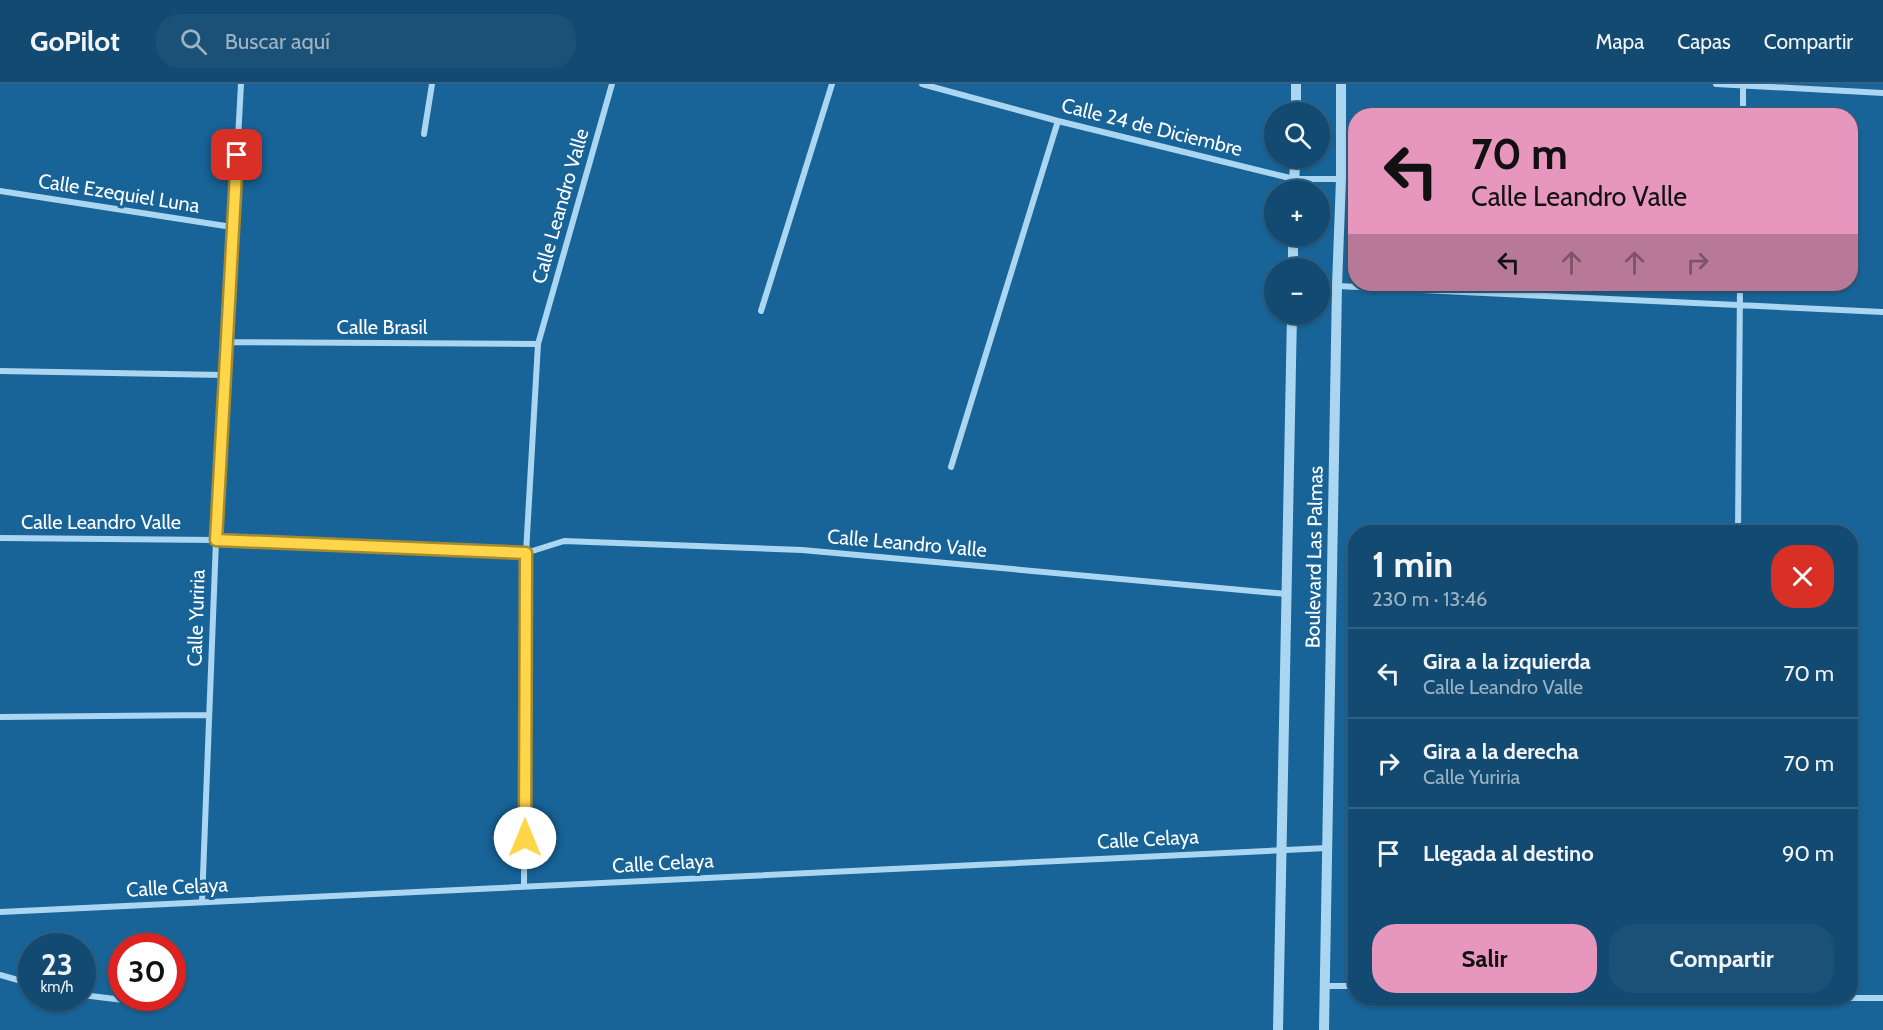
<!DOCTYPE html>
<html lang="es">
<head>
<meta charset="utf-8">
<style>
  body { margin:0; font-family:Cabin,sans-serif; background:#1b5176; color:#f1f3f6; height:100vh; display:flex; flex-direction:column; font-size:22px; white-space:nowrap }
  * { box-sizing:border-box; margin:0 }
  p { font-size:20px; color:#9cb3c3 }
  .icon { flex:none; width:33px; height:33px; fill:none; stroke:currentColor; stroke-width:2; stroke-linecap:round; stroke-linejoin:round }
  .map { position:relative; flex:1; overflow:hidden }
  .panel { position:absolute; left:1348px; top:441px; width:510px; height:480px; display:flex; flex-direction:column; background:#124a71; border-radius:24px; box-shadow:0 2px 4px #0004,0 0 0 2px #316284 }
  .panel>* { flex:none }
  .top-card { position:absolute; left:1348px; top:24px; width:510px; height:183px; border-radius:24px; box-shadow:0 2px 4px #0004,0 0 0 2px #316284; background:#e797bd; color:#111; overflow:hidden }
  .controls { position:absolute; left:1264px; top:18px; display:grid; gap:12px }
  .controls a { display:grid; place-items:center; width:66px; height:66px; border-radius:50%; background:#124a71; box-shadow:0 2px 4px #0004,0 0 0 2px #316284; font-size:30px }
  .speed { position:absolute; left:18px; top:849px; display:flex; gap:12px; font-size:30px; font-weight:700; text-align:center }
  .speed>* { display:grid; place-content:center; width:78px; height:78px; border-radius:50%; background:#124a71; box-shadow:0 2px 4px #0004,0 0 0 2px #316284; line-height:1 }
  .speed small { font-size:15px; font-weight:400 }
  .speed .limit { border:9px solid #d22; background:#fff; color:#111 }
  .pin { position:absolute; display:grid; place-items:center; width:51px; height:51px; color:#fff; margin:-26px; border-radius:12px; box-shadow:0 3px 9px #0006 }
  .me { position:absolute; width:66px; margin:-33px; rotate:0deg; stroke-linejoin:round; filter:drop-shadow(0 0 4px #0008) }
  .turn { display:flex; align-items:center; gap:21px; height:126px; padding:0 24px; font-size:27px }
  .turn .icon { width:78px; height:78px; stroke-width:2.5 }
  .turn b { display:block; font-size:42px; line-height:51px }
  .lanes { display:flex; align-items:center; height:57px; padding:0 24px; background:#0003; justify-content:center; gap:30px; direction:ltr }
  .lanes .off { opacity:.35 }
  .round { display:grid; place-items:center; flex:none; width:63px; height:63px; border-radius:24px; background:#1b5176 }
  .overview { display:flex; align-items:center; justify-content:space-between; height:102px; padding:0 24px }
  h1 { font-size:36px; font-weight:700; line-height:45px }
  .cta { display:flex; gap:12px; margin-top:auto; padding:12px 24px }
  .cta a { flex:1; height:69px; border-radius:24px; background:#e797bd; color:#111; font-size:24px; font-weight:700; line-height:69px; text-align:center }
  .cta a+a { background:#1b5176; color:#f1f3f6 }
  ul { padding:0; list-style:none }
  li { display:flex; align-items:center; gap:18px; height:90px; padding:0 24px; border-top:2px solid #316284 }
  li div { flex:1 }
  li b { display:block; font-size:22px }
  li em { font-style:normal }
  header { display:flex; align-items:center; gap:36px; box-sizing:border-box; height:84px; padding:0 30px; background:#124a71; border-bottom:2px solid #316284 }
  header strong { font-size:28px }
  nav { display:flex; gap:33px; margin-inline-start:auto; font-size:21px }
  .search { width:420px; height:54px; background:#1b5176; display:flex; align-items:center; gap:15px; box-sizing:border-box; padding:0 21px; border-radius:24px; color:#9cb3c3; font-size:22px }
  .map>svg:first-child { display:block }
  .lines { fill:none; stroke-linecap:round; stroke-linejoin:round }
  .minor { stroke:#abd6f1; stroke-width:6 }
  .tertiary { stroke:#abd6f1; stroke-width:10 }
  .route-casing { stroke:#a68a30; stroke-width:15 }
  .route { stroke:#ffd54a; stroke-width:10 }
  .labels { text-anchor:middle; stroke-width:6; stroke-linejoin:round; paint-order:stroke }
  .street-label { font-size:20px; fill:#fff; stroke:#186397 }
</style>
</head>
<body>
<header>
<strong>GoPilot</strong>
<div class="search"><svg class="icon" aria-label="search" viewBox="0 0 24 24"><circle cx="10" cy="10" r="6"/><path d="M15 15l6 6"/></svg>Buscar aquí</div>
<nav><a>Mapa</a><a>Capas</a><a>Compartir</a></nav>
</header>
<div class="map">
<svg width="1883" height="946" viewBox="0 0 1883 946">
  <rect width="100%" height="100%" fill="#186397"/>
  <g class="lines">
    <path class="minor" d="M922,0L1058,37L1294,95H1341
      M1716,0L1883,9
      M1743,32V0
      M424,50L432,0
      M0,107L232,143
      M1337,202L1883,228
      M761,227L832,0
      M226,258L538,260
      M0,287L224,291
      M951,383L1058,37
      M1738,448L1740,200
      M0,454L216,456L526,469L564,457L802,466L1287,510
      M0,633L209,631
      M524,802L526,469L538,260L612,0
      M202,818L216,456L241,0
      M0,828L1327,764
      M0,891L32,900
      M1325,902H1356
      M82,911L165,921
      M1817,914H1883"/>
    <path class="tertiary" d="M1296,28V0
      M1294,106L1295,74
      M1293,184V152
      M1278,946L1292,230
      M1324,946L1337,202L1341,95V0"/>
  </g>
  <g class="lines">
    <g class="route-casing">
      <path id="route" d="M237,71L216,456L526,469L525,754"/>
    </g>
    <use href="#route" class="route"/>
  </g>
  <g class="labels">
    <g class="street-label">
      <text transform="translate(1152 43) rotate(14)" y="7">Calle 24 de Diciembre</text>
      <text transform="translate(119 109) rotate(9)" y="7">Calle Ezequiel Luna</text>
      <text transform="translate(560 122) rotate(-74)" y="7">Calle Leandro Valle</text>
      <text x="382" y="250">Calle Brasil</text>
      <text x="101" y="445">Calle Leandro Valle</text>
      <text transform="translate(907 459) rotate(5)" y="7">Calle Leandro Valle</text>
      <text transform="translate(1314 473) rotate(-89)" y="7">Boulevard Las Palmas</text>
      <text transform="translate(196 534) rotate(-88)" y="7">Calle Yuriria</text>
      <text transform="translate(1148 755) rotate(-3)" y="7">Calle Celaya</text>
      <text transform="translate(663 779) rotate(-3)" y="7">Calle Celaya</text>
      <text transform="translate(177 803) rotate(-3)" y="7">Calle Celaya</text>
    </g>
  </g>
</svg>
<div class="controls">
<a><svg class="icon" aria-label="search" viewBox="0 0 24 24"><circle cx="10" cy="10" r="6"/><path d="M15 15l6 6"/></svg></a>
<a>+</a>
<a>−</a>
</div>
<div class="speed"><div>23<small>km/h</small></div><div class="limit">30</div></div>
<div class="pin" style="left:237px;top:71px;background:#d93025"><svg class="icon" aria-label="arrive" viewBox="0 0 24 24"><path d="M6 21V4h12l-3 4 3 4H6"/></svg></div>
<svg class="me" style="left:525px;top:754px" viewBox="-20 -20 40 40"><circle r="19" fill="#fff"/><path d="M0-13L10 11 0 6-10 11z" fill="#ffd54a"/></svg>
<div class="top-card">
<div class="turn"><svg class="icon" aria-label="left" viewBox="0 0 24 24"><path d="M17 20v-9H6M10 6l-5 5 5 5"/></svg><div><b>70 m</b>Calle Leandro Valle</div></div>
<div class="lanes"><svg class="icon" aria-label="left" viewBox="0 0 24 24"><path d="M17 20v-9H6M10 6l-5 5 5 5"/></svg><svg class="icon off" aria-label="ahead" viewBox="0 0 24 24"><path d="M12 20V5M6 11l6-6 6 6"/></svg><svg class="icon off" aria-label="ahead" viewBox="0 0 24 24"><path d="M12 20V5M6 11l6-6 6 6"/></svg><svg class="icon off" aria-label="right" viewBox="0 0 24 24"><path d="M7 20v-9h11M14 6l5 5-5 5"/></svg></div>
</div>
<section class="panel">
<div class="overview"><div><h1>1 min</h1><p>230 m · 13:46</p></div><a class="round" style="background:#d93025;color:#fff"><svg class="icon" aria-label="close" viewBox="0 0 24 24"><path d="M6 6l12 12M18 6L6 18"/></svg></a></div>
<ul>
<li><svg class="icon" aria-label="left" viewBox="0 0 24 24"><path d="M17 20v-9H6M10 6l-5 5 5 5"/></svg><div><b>Gira a la izquierda</b><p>Calle Leandro Valle</p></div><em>70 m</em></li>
<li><svg class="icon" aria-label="right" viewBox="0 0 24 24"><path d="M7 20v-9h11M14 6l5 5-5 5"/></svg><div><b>Gira a la derecha</b><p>Calle Yuriria</p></div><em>70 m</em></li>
<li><svg class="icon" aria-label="arrive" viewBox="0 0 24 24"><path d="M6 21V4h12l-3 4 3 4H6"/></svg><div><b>Llegada al destino</b></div><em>90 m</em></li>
</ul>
<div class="cta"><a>Salir</a><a>Compartir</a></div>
</section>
</div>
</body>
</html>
